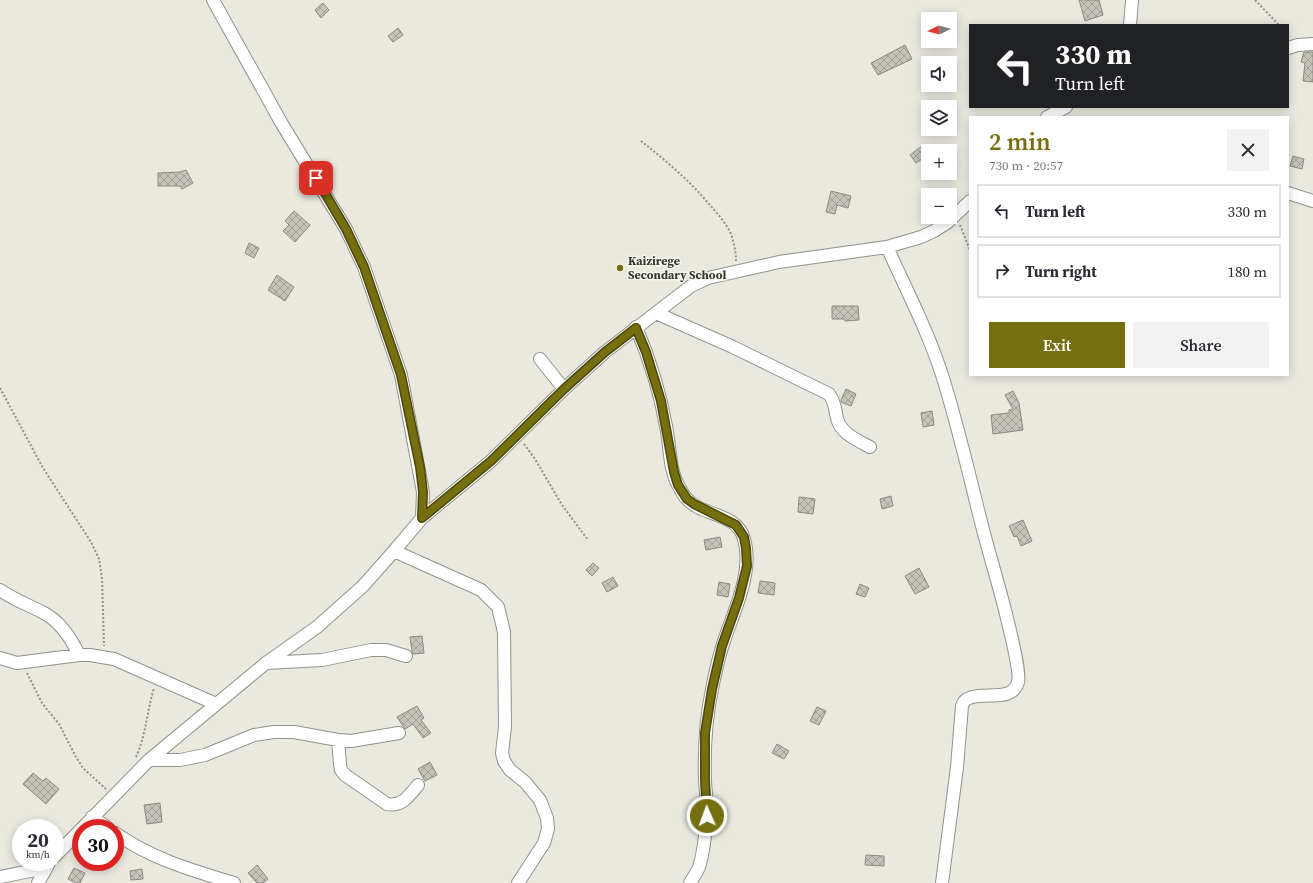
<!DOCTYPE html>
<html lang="en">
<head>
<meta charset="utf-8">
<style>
  body { margin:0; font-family:"Source Serif 4",serif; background:#f2f2f3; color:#2b2b33; height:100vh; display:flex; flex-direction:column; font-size:15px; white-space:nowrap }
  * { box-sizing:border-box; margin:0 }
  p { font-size:13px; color:#7c7c81 }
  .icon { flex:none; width:22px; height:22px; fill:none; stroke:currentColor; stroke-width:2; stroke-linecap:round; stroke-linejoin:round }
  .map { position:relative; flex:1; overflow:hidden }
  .sheet { position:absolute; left:969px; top:116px; width:320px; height:260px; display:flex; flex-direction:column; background:#fff; border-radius:0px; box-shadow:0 2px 10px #0003 }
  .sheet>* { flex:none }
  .top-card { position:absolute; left:969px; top:24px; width:320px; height:84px; border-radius:0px; box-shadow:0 2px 10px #0003; background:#202124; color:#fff; overflow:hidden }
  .needle { width:26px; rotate:264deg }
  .tools { position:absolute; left:921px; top:12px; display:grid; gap:8px }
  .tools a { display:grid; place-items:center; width:36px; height:36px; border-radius:0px; background:#fff; box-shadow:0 2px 10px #0003; font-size:20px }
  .speed { position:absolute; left:12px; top:819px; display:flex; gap:8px; font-size:20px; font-weight:700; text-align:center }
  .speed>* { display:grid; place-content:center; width:52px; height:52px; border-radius:50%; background:#fff; box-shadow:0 2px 10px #0003; line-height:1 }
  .speed small { font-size:10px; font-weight:400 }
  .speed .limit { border:6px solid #d22; background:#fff; color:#111 }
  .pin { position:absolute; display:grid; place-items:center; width:34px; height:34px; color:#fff; margin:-17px; border-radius:8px; box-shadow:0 2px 6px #0006 }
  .me { position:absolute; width:44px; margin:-22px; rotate:358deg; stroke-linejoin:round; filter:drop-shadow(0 0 3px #0008) }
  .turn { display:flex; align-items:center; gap:14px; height:84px; padding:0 20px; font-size:18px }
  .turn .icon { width:52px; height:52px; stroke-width:2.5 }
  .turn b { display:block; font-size:28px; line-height:34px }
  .round { display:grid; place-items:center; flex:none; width:42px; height:42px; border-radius:0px; background:#f2f2f3 }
  .head { display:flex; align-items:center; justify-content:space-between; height:68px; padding:0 20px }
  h1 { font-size:24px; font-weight:600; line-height:30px; color:#756f0f }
  .primary-button { display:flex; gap:8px; margin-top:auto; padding:8px 20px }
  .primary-button a { flex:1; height:46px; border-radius:0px; background:#756f0f; color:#fff; font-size:16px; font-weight:600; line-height:46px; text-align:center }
  .primary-button a+a { background:#f2f2f3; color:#2b2b33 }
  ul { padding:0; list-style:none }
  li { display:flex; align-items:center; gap:12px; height:54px; margin:0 8px 6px; padding:0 12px; border:2px solid #e1e1e2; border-radius:0px }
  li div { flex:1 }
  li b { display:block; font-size:15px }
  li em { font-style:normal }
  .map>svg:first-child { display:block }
  .building { fill:url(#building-cross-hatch); stroke:#8b8a82 }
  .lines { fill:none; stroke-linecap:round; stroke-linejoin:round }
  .minor-casing { stroke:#93928a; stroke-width:14 }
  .path { stroke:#8f8f88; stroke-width:2; stroke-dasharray:2 2; stroke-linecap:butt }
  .minor { stroke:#fff; stroke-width:12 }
  .route-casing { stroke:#4c480a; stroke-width:10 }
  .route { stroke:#756f0f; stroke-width:7 }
  .poi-dot { fill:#756f0f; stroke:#f6f6ed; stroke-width:1.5 }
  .labels { text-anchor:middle; stroke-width:3; stroke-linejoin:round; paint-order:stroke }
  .poi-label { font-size:12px; font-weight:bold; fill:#353531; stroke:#f6f6ed; text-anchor:start }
</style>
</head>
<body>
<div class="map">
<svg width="1313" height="883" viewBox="0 0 1313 883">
  <defs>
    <pattern id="building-cross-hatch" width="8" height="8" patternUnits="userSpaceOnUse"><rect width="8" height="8" fill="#c4c4bb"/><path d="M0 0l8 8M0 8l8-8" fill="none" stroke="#a0a099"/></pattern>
  </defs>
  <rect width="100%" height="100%" fill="#e9e9e0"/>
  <path class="building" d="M1079,0H1099L1103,15L1085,21Z
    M323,3L329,10L321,18L315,10Z
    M398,28L403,35L393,42L388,36Z
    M905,45L912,59L878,75L871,63Z
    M1304,52H1313V82L1303,81L1305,63L1301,62Z
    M922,146L928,155L916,163L910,155Z
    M1293,156L1304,159L1302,169L1290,166Z
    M186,170L193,183L182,189L180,186H158V173L180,172Z
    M831,191L851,196L848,208L837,205L835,214L826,212Z
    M294,211L310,225L295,242L283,231L289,225L285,221Z
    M249,243L259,248L254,258L245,253Z
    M277,275L294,287L285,301L268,290Z
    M832,306H858L859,320L845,321L844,319H832Z
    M846,389L856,394L851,406L841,402V400Z
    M1013,391L1019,403L1023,430L993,434L991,415L1009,413V410L1013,409L1005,395Z
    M932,411L934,425L923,427L921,413Z
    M891,496L893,506L882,509L880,499Z
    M799,497L815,499L813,514L798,512Z
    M1023,520L1032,541L1021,546L1017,536L1014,537L1009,526Z
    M720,537L722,547L706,550L704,540Z
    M593,563L599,568L592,576L586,570Z
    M919,568L929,587L915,594L905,576Z
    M613,577L618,586L607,592L602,583Z
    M760,581L775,583L774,595L758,593Z
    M719,582L730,584L728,597L717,595Z
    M860,584L869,588L865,597L856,594Z
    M422,636L424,653L413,654L412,651L410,637Z
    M417,706L424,718L421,720L431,733L423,738L413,724L405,729L397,717Z
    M817,707L826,711L819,725L810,721Z
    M777,744L789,751L784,759L772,753Z
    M430,762L437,775L425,781L418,769Z
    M33,773L43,781L46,778L59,789L46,804L23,784Z
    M160,803L162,822L147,824L144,805Z
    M866,855L884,856V866L865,865Z
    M257,865L268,879L263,883H257L248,873Z
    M74,868L85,873L80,883H76L68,879Z
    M142,869L143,879L131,880L130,871Z"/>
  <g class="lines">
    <g class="minor-casing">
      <path id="minor" d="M213,0L282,124L346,229L364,267L401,375L423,492L422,518
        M1130,25L1132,0
        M1288,48L1298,45L1313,44
        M1047,117L1066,107
        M1288,193L1313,201
        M887,247C906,289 928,331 942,375C957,422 968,470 980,518C988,550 998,582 1006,614C1009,627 1021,672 1018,682C1012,704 983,690 967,699C965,700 963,703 962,706L957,767L942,883
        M656,313L733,347L829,394C835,401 835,410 837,418C840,433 857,440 870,447
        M636,327C650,360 660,392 666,426C670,445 669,468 678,485C681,490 683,495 686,498C702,517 737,512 744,539C754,572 733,613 723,644C718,659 715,674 712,689C706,718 704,749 705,779C705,788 707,798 707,807C707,822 704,852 699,867C697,872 693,878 690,883
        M540,359L564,389
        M394,551L481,590L498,607L504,632L505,727L502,753L504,761L510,770L525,782L540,800L547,818L548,829L544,843L518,883
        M0,590C14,600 29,605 44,613C61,622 71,638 79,655
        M0,658L17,663L79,655H90L114,659L216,704
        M266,663L322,660L371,650H386L406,656
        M338,740L340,764L341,770L345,775L387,804C402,807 409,796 418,785
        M149,760H180L205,755L254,735L274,732H294L338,740L351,741L399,733
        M92,817L108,828
        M115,833C152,859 191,870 234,883
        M55,856L149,760L266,663L317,627L363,586L394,551L422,518L491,461L564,389L605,352L691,286L708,278L779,262L887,247L921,237L934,231L948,222L970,201
        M0,877L45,868
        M38,883L48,865"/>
    </g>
    <path class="path" d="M1255,0L1279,25
      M641,141C665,160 689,180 709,204C717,213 726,223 731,234C734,243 736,252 736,261
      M960,225L970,250
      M0,388L43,468L91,542L99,559L102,578L104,646
      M524,444L535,459L562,505L588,540
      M27,673L42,703L59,724L76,757L83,768L106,789
      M136,757C146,735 147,711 154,688"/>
    <use href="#minor" class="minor"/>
  </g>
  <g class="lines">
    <g class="route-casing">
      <path id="route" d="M316,178L346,229L364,267L401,375L420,467L423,492L422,518L491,461L564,389L605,352L636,328L646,352L661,401L674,472L678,485L687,499L694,504L736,525L744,537L746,548L747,566L739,598L722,646L712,689L705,733V780L707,816"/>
    </g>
    <use href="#route" class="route"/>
  </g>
  <circle class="poi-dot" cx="620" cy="268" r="4"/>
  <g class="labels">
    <g class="poi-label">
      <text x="628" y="265">Kaizirege<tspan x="628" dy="14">Secondary School</tspan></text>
    </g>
  </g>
</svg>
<div class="tools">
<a><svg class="needle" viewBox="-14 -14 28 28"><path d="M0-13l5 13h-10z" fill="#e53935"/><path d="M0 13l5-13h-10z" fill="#7c7c81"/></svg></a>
<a><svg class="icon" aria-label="sound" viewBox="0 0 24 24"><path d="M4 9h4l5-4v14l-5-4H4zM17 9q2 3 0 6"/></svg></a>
<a><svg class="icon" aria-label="layers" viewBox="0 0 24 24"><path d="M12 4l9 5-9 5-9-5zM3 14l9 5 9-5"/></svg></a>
<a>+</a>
<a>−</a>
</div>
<div class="speed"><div>20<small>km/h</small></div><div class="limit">30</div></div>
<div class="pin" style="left:316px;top:178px;background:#d93025"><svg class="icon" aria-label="arrive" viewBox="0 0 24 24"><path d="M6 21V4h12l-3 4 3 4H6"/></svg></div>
<svg class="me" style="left:707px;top:816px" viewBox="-20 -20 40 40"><circle r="17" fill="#756f0f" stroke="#fff" stroke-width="3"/><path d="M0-11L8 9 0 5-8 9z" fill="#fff"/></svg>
<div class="top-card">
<div class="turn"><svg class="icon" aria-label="left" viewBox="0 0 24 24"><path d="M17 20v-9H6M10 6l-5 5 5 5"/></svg><div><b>330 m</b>Turn left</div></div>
</div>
<section class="sheet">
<div class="head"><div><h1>2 min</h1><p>730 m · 20:57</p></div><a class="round"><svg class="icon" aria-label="close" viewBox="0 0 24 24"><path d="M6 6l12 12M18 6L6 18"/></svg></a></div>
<ul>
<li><svg class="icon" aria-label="left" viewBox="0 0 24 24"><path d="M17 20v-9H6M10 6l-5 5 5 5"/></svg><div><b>Turn left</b></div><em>330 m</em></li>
<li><svg class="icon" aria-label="right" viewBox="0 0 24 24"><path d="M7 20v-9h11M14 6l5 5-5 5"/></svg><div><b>Turn right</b></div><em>180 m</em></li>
</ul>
<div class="primary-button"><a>Exit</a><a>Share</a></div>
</section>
</div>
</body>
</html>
